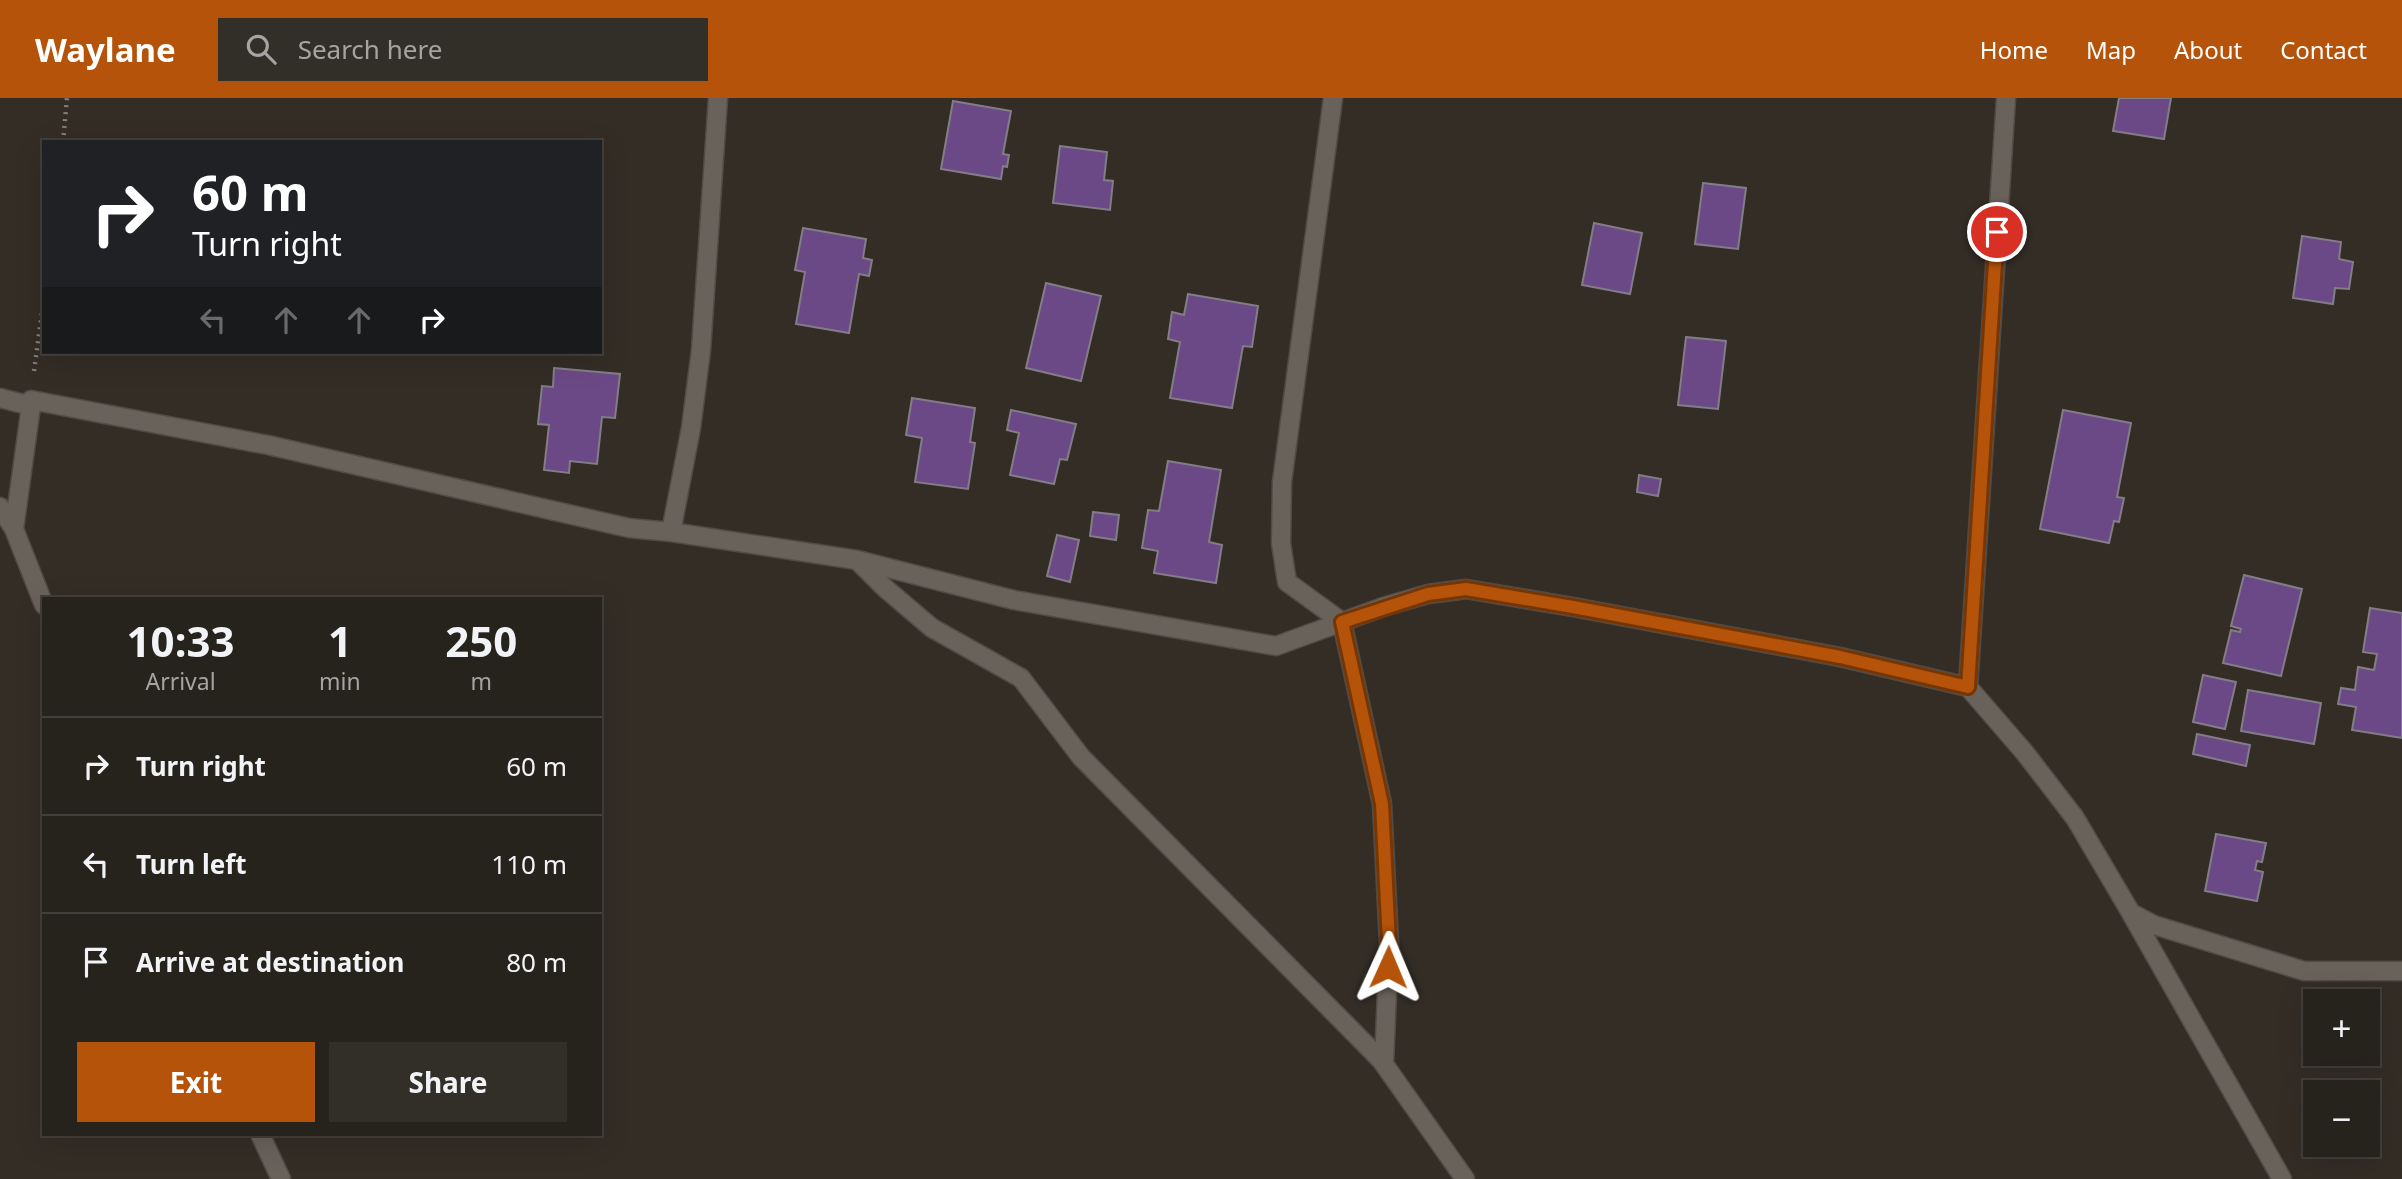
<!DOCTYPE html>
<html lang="en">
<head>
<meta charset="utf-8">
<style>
  body { margin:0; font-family:"Noto Sans",sans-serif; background:#322f29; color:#f1f3f6; height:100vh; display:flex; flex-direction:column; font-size:26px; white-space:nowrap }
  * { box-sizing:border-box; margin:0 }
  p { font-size:23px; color:#a4a4a3 }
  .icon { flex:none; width:38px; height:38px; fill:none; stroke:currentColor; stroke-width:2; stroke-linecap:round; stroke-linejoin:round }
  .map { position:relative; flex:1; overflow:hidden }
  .panel { position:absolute; left:42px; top:499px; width:560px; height:539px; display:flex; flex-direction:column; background:#26221c; border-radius:0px; box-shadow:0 7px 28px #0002,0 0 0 2px #423f3b }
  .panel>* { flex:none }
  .guide { position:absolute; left:42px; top:42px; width:560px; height:214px; border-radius:0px; box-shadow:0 7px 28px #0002,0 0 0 2px #423f3b; background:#202124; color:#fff; overflow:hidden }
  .tools { position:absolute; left:2303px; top:891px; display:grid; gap:14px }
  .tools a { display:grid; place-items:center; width:77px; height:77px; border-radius:0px; background:#26221c; box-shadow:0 7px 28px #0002,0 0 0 2px #423f3b; font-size:35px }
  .pin { position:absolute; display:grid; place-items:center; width:60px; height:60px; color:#fff; margin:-30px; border:4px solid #fff; border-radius:50%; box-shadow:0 2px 7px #0007 }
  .me { position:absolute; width:77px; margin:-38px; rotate:1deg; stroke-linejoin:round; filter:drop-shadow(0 0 5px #0008) }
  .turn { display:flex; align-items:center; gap:24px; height:147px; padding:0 35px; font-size:32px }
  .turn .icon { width:91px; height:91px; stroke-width:2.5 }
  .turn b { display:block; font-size:49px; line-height:60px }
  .lanes { display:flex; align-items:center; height:66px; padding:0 35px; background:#0003; justify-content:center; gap:35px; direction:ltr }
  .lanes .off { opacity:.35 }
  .eta { display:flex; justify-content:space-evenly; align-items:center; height:119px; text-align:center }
  .eta b { font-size:42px; font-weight:700; line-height:49px }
  .button { display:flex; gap:14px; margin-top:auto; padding:14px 35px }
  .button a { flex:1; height:80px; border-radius:0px; background:#b45309; color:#fff; font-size:28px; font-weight:700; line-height:80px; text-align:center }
  .button a+a { background:#322f29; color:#f1f3f6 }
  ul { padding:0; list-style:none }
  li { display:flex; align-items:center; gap:21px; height:98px; padding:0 35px; border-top:2px solid #423f3b }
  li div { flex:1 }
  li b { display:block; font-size:26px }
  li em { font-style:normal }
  header { display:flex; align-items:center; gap:42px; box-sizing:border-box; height:98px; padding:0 35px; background:#b45309; color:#fff }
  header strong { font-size:33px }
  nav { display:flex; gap:38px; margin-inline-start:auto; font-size:24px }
  .search { width:490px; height:63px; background:#322f29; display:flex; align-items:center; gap:18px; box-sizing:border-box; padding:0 24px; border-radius:0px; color:#a4a4a3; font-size:26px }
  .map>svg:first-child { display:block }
  .building { fill:#6b4986; stroke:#827d86; stroke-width:2 }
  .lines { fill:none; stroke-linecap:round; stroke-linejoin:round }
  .minor-casing { stroke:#504b46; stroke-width:21 }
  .path { stroke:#837e78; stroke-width:4.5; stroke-dasharray:2 5; stroke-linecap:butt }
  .minor { stroke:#69625a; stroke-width:18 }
  .route-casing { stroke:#753606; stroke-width:18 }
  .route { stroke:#b45309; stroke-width:12 }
</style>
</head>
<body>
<header>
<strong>Waylane</strong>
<div class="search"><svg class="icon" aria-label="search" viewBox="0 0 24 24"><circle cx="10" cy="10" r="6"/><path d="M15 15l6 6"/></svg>Search here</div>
<nav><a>Home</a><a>Map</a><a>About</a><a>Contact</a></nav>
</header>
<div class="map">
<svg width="2402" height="1081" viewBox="0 0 2402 1081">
  <rect width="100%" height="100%" fill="#332d26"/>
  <path class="building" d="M2119,0H2171L2164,41L2113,33Z
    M953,3L1011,13L1003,56L1009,57L1007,69L1003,68L1001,81L941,71Z
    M1060,48L1107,54L1104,82L1113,83L1110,112L1053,105Z
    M1703,85L1746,90L1738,151L1695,146Z
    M1594,125L1642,135L1630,196L1582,187Z
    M803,130L866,141L863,160L872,162L869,178L859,176L849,235L796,226L805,174L795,172Z
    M2302,138L2341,144L2339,161L2353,164L2349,191L2335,190L2333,206L2293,200Z
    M1046,185L1101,198L1081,283L1026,270Z
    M1188,196L1258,208L1252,249L1243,248L1232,310L1170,300L1180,244L1168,241L1172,214L1184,217Z
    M1686,239L1726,243L1718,311L1678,307Z
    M554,270L620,276L615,320L602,319L597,366L570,363L569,375L544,372L549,327L538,326L542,288L553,289Z
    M912,300L975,310L970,344L975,345L968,391L915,384L922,340L906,337Z
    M1011,312L1076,326L1067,362L1060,361L1054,386L1010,377L1019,335L1007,332Z
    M2063,312L2131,325L2117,399L2124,400L2119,424L2114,423L2109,445L2040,431Z
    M1168,363L1221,372L1209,444L1222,447L1216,485L1154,475L1158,453L1142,450L1148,412L1159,413Z
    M1639,377L1661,381L1658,398L1637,394Z
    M1093,414L1119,417L1116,442L1090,438Z
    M1057,437L1079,442L1070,484L1047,478Z
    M2244,477L2302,491L2281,578L2223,565L2231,532L2240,534L2241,531L2231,528Z
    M2370,510L2402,515V640L2352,632L2356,609L2338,606L2341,590L2355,592L2358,569L2374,572L2377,556L2363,554Z
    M2203,577L2236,584L2225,631L2193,624Z
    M2248,592L2321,605L2314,646L2241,633Z
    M2197,636L2250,647L2246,668L2193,656Z
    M2216,736L2266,745L2262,764L2257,763L2255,772L2263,774L2257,803L2205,793Z"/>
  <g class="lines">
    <g class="minor-casing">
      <path id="minor" d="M1333,0L1282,384L1281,445L1287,484L1342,524L1382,706L1389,845L1384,966
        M0,300L31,308V302L268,347L629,430L671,434L857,462L1014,502L1276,548L1383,509L1428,496L1466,491L1573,509L1840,559L1968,589L2025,655L2075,720L2131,815L2154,827L2304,873H2402
        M0,409L14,431L44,507
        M14,431L31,308
        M671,434L691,330L701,252L718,0
        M857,462L885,490L932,530L1021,580L1081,659L1381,962L1465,1081
        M1968,589L2006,0
        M2131,815L2282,1081
        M260,1036L281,1081"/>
    </g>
    <path class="path" d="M63,44L67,0
      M34,273L44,200"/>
    <use href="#minor" class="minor"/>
  </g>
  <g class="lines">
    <g class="route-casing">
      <path id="route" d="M1388,869L1389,845L1382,706L1342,524L1428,496L1466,491L1573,509L1840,559L1968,589L1997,134"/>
    </g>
    <use href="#route" class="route"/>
  </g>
</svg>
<div class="tools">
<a>+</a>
<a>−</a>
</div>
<div class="pin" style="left:1997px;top:134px;background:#d93025"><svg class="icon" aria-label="arrive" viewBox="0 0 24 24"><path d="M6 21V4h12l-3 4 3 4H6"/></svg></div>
<svg class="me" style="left:1388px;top:869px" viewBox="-20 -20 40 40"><path d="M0-17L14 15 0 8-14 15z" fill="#b45309" stroke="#fff" stroke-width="4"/></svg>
<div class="guide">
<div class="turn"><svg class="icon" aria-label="right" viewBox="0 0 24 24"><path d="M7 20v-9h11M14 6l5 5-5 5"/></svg><div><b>60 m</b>Turn right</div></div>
<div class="lanes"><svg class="icon off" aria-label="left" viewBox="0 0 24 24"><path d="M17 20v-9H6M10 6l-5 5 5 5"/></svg><svg class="icon off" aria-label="ahead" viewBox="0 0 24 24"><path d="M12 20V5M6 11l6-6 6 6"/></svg><svg class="icon off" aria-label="ahead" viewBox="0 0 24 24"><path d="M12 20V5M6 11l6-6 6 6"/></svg><svg class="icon" aria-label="right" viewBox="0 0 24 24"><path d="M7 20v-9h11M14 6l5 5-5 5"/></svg></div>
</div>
<section class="panel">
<div class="eta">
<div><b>10:33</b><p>Arrival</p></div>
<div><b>1</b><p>min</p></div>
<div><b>250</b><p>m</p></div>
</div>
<ul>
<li><svg class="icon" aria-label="right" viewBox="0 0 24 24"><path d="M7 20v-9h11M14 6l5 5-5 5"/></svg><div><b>Turn right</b></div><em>60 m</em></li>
<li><svg class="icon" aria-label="left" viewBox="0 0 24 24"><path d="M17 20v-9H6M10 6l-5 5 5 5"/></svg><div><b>Turn left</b></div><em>110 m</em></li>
<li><svg class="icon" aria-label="arrive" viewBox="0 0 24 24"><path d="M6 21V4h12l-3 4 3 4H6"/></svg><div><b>Arrive at destination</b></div><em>80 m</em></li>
</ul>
<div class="button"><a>Exit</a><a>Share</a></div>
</section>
</div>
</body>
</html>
